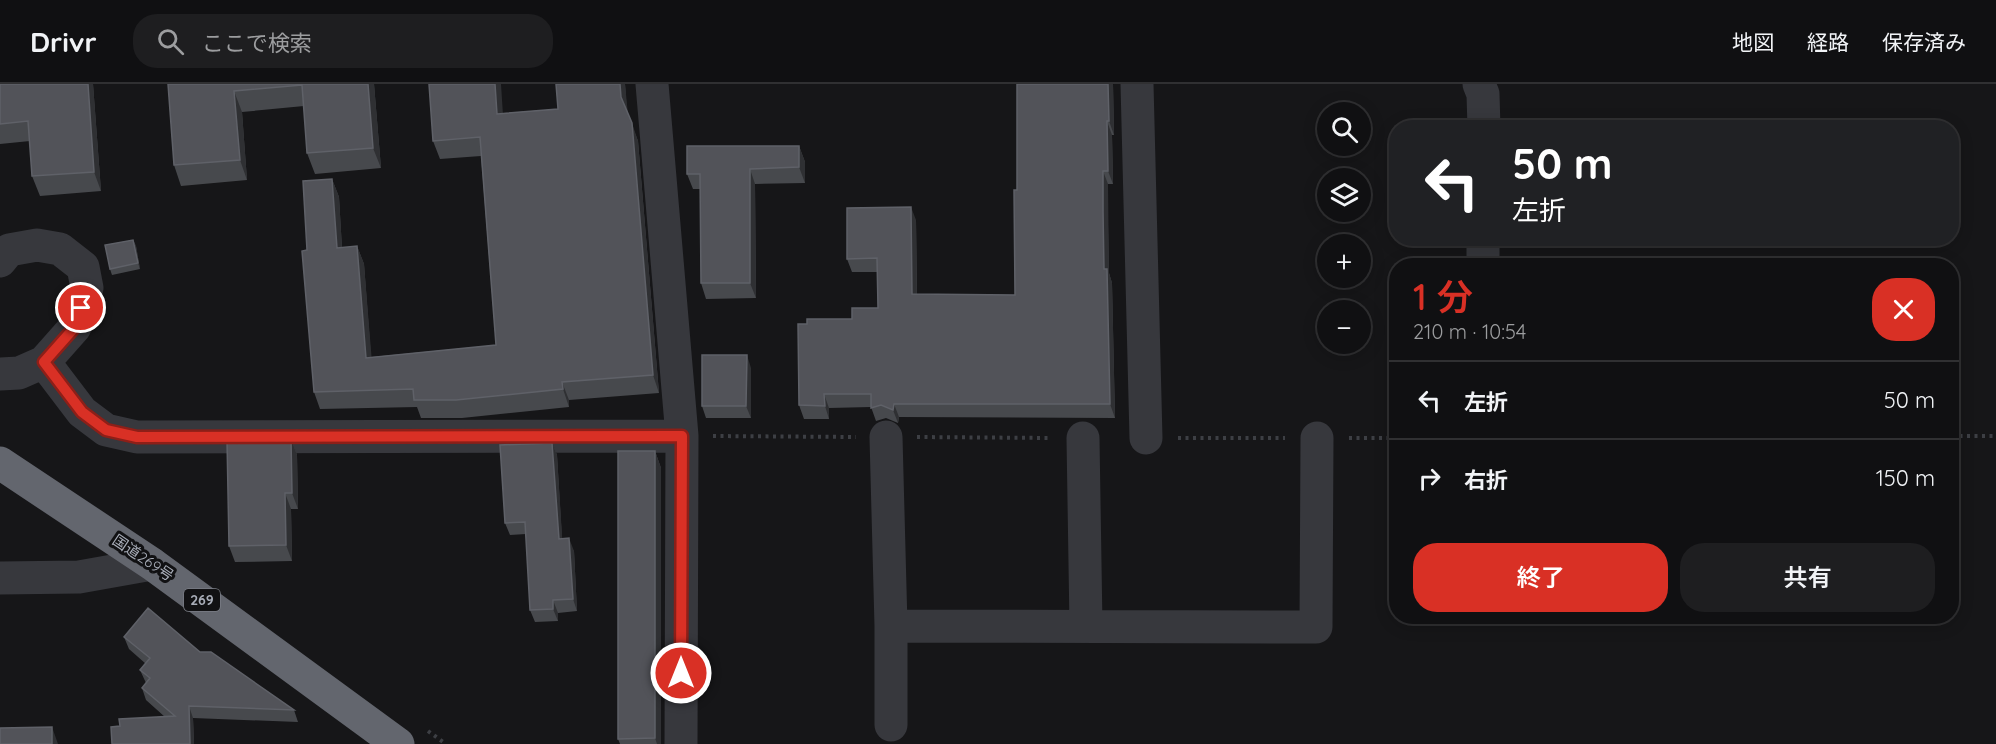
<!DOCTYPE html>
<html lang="ja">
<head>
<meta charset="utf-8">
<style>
  body { margin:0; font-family:Quicksand,"Noto Sans JP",sans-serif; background:#1e1e20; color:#f1f3f6; height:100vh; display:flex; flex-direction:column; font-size:22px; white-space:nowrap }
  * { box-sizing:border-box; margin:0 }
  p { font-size:20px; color:#9c9d9f }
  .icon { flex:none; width:33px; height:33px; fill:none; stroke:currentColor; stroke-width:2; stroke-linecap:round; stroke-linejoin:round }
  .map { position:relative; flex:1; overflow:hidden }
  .panel { position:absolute; left:1389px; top:174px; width:570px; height:366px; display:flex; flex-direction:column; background:#101012; border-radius:24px; box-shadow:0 3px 15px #0003,0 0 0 2px #303032 }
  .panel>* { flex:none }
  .guide { position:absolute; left:1389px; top:36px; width:570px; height:126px; border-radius:24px; box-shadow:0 3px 15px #0003,0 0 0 2px #303032; background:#202124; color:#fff; overflow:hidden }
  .buttons { position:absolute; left:1317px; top:18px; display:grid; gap:12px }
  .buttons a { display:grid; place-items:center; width:54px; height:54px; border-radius:50%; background:#101012; box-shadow:0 3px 15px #0003,0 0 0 2px #303032; font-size:30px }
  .pin { position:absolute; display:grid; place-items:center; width:51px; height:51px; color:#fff; margin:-26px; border:3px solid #fff; border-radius:50%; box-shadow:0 2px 6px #0007 }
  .me { position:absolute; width:66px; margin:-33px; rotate:0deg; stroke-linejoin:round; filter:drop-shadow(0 0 4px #0008) }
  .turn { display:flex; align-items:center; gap:21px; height:126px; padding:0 24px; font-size:27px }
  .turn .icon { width:78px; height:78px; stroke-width:2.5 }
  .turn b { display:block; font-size:42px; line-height:51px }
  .round { display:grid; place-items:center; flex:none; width:63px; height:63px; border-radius:24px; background:#1e1e20 }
  .summary { display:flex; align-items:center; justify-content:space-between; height:102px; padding:0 24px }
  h1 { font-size:36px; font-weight:600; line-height:45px; color:#d93025 }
  .button { display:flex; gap:12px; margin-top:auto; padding:12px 24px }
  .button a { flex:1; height:69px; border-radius:24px; background:#d93025; color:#fff; font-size:24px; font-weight:600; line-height:69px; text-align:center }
  .button a+a { background:#1e1e20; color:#f1f3f6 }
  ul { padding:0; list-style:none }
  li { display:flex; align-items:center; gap:18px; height:78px; padding:0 24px; border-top:2px solid #303032 }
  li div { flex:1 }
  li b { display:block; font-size:22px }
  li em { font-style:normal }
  header { display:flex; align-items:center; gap:36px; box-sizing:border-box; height:84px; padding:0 30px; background:#101012; border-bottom:2px solid #303032 }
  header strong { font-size:28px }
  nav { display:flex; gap:33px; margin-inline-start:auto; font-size:21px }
  .search { width:420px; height:54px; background:#1e1e20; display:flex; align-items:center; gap:15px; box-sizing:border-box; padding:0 21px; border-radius:24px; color:#9c9d9f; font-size:22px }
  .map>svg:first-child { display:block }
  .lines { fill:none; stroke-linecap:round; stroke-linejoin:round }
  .path { stroke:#3d3f44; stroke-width:4; stroke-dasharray:3 4.5; stroke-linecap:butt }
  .minor { stroke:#37383d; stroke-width:33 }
  .highway { stroke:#63666e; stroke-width:33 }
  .wall { fill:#47494d }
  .shaded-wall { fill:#2f3033 }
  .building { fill:#525359; stroke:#5f6168; stroke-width:1.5 }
  .route-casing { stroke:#8d1f18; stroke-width:15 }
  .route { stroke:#d93025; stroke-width:10 }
  .labels { text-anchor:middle; stroke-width:6; stroke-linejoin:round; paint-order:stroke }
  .shield { fill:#111113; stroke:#7b7e86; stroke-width:1.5 }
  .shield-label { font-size:14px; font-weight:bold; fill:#a8adb8 }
  .street-label { font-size:15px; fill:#a8adb8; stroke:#111113 }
</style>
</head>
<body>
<header>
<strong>Drivr</strong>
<div class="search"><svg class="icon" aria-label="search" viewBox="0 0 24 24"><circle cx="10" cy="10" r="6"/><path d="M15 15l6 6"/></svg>ここで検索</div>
<nav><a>地図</a><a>経路</a><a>保存済み</a></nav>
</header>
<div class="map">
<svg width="1996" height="660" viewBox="0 0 1996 660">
  <rect width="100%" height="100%" fill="#161618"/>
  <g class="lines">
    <path class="path" d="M713,352L856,353
      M1952,352H1996
      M917,353L1051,354
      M1178,354H1285
      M1349,354H1396
      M428,647L446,660"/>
    <path class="minor" d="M652,0L682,352L681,660
      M1137,0L1146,354
      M1479,0L1483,10L1484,44
      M0,177L9,166L37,161L60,165L83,183L87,204L75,243L44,278
      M1483,182V154
      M0,290L19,289L44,278L82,328L106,346L137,353L682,352
      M886,353L891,542L1316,543L1317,354
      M1083,354L1086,542
      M0,494L79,493L152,480
      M891,542V641"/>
    <path class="highway" d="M0,379L152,480L398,660"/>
  </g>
  <path class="wall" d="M0,0H93L101,107L40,112L32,92L30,57L0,60Z
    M168,0H374L381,84L315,90L307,69L304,22L242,28L247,96L181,102L174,81Z
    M625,0L627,29L638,57L659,309L569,316V323L462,334H421L417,323L320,325L314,308L307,166L332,95L339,113L342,164L357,162L364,180L371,273L496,261L481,72L440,75L433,57L503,29L558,25Z
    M1017,0H1113L1114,51H1112L1113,100H1108V140L1109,189L1112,199L1115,334L899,333L898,339L886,334L876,337L871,323L829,324V335H804L799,321L807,240L852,235L878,224L877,188H852L847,175L916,136L917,210L1015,211L1017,106Z
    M799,62L805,78V99L755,100L756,214L706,215L701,199L700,105H693L687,90Z
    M133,156L136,162L140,185L112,191L110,185Z
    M751,284V334H706L702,322Z
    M291,355L297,371L298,425H291L292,477L235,478L229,462Z
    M552,359L557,371L562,455L574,467L577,527L558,529V537L535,538L530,526L526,450L510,451L505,439Z
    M655,367L661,384V660H620L618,655Z
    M124,553L200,568L294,626L298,638L193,634L194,660H112L120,642L165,633L146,616L142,604L146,599L140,586L146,580L129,565Z"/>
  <path class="shaded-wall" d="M88,0H93L101,107L94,88Z
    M368,0H374L381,84L373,64Z
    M495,0H501L504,47L497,30Z
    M620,0H625L628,31L621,13Z
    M1108,0H1113L1114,51L1109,37Z
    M234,7L242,28L247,96L240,76Z
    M1107,37L1112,51L1113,100L1108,87Z
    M632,39L638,57L659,309L653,291Z
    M799,62L805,78V99L799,83Z
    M750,85L755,100L756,214L750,199Z
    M1103,87L1108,100L1109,189L1112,199L1115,334L1110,320L1104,185Z
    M332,95L339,113L343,182L337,164Z
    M911,123L916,136L917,223L912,210Z
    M133,156L136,162L140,185L138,179Z
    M357,162L364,180L373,291L366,274Z
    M747,271L751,284V334L746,322Z
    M562,298L569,316V323L563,305Z
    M824,310L829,324V335L825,322Z
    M894,320L899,333L898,339L893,326Z
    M291,355L297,371L298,425L292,409Z
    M552,359L557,371L563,467L559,455Z
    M655,367L661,384V660H657L655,654Z
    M285,409L291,425L292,477L286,461Z
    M569,454L574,467L577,527L573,515Z
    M553,516L558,529V537L553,525Z
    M189,622L193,634L194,660H190Z
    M52,643L58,660H52Z"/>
  <path class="building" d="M0,0H88L94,88L32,92L28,37L0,40Z
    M168,0H368L373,64L307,69L302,1L234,7L240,76L174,81Z
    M429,0H495L497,30L558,25L556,0H620L621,13L632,39L653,291L562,298L563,305L456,316H414L413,305L314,308L302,167L307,166L303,97L332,95L337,164L357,162L366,274L496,261L480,53L433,57Z
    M1017,0H1108L1109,37H1107L1108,87H1103V127L1104,185H1107L1110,320H894L893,326L881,321L871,324V310H824L825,322L799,321L798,240H807V235H852V224H878L877,174L847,175V124L911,123L912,210L1015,211L1014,106H1017Z
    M687,62H799V83L750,85V199H701L700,90H687Z
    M133,156L138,179L110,185L105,161Z
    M702,271H747L746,322H702Z
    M291,355L292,409H285L286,461L229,462L227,356Z
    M552,359L559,455L569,454L573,515L553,516V525L530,526L525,438L505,439L500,361Z
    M618,367H655V654L618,655Z
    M148,524L200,568H211L294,626L189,622L190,660H112L111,643L120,642L119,635L175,632L142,604L150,594L140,586L150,574L124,553Z
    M52,643V660H0V644Z"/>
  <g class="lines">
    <g class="route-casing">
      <path id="route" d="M81,224L75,243L44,278L82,328L106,346L137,353L682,352L681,589"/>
    </g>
    <use href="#route" class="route"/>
  </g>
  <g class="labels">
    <rect class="shield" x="184" y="505" width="36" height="22" rx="4.5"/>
    <g class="shield-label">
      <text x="202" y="521">269</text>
    </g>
    <g class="street-label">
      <text transform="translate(143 474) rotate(34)" y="5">国道269号</text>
    </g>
  </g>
</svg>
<div class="buttons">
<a><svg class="icon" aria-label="search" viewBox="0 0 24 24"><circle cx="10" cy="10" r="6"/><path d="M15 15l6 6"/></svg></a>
<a><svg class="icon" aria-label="layers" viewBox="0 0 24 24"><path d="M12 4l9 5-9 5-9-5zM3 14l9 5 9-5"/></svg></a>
<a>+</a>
<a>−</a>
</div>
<div class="pin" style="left:81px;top:224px;background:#d93025"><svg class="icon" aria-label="arrive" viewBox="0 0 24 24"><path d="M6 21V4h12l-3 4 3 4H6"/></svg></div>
<svg class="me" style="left:681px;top:589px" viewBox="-20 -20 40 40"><circle r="17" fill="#d93025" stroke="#fff" stroke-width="3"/><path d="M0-11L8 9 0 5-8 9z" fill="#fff"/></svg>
<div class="guide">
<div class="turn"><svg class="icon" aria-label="left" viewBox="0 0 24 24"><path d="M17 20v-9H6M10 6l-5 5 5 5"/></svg><div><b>50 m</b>左折</div></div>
</div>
<section class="panel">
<div class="summary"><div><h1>1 分</h1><p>210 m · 10:54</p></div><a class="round" style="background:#d93025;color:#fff"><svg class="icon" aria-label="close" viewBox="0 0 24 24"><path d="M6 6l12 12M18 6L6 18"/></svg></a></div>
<ul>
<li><svg class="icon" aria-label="left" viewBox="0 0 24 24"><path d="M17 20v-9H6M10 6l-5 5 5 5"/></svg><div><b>左折</b></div><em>50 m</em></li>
<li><svg class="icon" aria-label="right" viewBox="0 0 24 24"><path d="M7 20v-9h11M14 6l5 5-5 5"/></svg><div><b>右折</b></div><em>150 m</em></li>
</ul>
<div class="button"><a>終了</a><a>共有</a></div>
</section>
</div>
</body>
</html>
